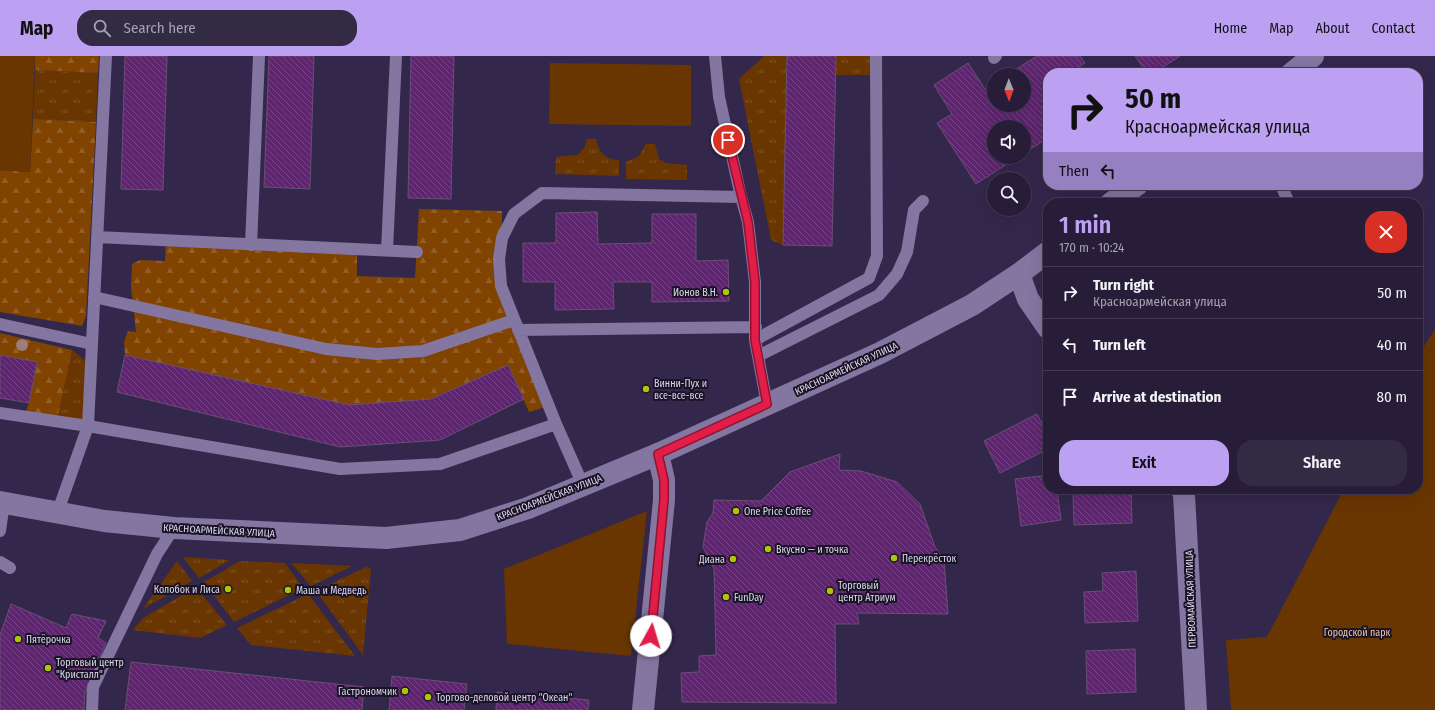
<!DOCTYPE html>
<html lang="en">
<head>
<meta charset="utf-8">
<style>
  body { margin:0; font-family:"Fira Sans Condensed",sans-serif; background:#332a44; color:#f1f3f6; height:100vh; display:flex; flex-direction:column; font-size:15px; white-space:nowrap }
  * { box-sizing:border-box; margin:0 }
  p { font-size:13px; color:#a4a2ae }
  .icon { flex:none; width:22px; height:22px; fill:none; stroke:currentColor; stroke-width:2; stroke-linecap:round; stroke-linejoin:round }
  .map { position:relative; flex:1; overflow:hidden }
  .details { position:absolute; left:1043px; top:142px; width:380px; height:296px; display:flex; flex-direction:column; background:#271d39; border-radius:16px; box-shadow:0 4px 16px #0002,0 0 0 1px #433b53 }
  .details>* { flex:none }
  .banner { position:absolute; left:1043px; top:12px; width:380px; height:122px; border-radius:16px; box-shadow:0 4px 16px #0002,0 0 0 1px #433b53; background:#bca0f2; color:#111; overflow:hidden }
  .needle { width:26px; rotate:179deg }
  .tools { position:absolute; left:987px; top:12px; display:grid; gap:8px }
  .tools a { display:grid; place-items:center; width:44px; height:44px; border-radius:50%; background:#271d39; box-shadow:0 4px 16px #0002,0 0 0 1px #433b53; font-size:20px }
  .pin { position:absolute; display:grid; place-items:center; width:34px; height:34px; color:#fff; margin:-17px; border:2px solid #fff; border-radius:50%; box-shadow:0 1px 4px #0007 }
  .me { position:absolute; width:44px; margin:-22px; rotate:6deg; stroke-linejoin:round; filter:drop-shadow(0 0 3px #0008) }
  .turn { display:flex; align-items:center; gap:14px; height:84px; padding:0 16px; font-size:18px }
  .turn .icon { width:52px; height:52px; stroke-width:2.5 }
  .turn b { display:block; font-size:28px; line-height:34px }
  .then { display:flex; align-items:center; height:38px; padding:0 16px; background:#0003; gap:8px; font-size:15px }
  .round { display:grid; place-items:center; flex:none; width:42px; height:42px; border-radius:16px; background:#332a44 }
  .overview { display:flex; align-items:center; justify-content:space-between; height:68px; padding:0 16px }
  h1 { font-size:24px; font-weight:600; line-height:30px; color:#bca0f2 }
  .primary-button { display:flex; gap:8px; margin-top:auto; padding:8px 16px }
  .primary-button a { flex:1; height:46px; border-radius:16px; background:#bca0f2; color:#111; font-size:16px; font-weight:600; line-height:46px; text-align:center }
  .primary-button a+a { background:#332a44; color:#f1f3f6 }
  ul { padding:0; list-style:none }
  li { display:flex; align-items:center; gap:12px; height:52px; padding:0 16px; border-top:1px solid #433b53 }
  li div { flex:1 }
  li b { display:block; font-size:15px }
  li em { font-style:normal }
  header { display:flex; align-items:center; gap:24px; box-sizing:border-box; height:56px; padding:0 20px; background:#bca0f2; color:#111 }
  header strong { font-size:19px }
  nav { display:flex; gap:22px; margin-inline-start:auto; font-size:14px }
  .search { width:280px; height:36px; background:#332a44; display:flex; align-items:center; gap:10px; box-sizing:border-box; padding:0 14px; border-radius:16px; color:#a4a2ae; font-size:15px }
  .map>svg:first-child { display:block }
  .grass { fill:url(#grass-tufts) }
  .forest { fill:url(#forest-firs) }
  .park { fill:#693602 }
  .building { fill:url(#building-back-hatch); stroke:#6a4f73 }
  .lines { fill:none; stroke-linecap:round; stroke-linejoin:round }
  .service { stroke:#8376a1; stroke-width:12 }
  .minor { stroke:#8376a1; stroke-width:22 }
  .tertiary { stroke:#8376a1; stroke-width:22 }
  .secondary { stroke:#8376a1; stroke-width:22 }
  .tree { fill:#9b7d7d }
  .route-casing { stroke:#92132f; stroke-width:10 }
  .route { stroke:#e11d48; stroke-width:7 }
  .poi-dot { fill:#aec509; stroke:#191425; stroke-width:1.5 }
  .labels { text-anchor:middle; stroke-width:4; stroke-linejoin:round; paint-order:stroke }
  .poi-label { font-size:10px; fill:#ddd7ee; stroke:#191425; text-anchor:start }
  .street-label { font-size:10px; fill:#ddd7ee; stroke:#191425 }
  .park-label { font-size:10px; fill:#f0c4a5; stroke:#191425 }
</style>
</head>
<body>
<header>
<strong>Map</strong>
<div class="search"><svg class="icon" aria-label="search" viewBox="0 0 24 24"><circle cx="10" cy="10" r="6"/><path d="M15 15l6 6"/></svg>Search here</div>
<nav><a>Home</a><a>Map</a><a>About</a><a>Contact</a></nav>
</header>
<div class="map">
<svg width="1435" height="654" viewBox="0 0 1435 654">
  <defs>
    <pattern id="grass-tufts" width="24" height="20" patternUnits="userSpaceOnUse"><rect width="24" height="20" fill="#693602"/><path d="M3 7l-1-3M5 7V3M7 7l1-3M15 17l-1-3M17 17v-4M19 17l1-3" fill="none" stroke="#7e5227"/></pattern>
    <pattern id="forest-firs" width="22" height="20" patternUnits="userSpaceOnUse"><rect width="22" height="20" fill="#804300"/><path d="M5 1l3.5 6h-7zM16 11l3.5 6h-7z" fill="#925d26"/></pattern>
    <pattern id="building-back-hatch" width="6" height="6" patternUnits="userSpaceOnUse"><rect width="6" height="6" fill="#5f2470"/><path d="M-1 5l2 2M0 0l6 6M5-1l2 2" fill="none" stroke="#764385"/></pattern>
  </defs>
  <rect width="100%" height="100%" fill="#34274c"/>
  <path class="grass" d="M764,0H787L783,189L771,184L739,23Z
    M836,0H876V19H836Z
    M35,14L98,17L96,66L33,63Z
    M587,83H596C598,96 606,104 619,104V120L555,118L556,101L578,99L585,90Z
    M646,88H655L659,103L666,107L687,109V124L626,123V106L639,100Z
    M72,294L91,309L88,370L57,365Z
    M183,501L230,504L199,522Z
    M177,505L192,525L143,553Z
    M240,505L285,507L303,532L234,566L204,526Z
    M291,507L352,510L311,530Z
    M366,511L371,512L363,599L316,535Z
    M196,531L227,569L200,582L133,574L143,562Z
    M308,538L355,600L251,589L237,572Z"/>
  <path class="forest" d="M35,0H99L98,17L35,14Z
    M33,63L96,66L86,260L82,270L0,256V114L30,116Z
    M419,153L502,155L501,230L549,350L529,356L508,309L431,343L349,349L125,299L124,286L128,275L136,276L131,230L132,208L140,204L165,205L166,184L357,194V220L415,222Z
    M0,277L72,294L57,365L24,360L29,347L37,306L0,299Z"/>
  <path class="park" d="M0,0H35L30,116L0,114Z
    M550,7L691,9V70L549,68Z
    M1435,274V654H1231L1226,584L1267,581L1344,433H1418V299Z
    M647,455L631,600L507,588L504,513Z"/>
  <path class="building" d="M125,0H167L163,134L121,133Z
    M269,0H314L310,133L264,131Z
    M411,0H454L451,143L408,142Z
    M787,0H836L832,190L783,189Z
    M1037,0H1080L1085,7L1069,17H1048V82L1024,97V71H994V101H1018L976,128L937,67L952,58L934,29L968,7L985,33L994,27V49H1024V19H1007Z
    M1135,0H1180L1154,17H1147Z
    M597,156L598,188L652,187V158H696V205L728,204L729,245L652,246V226H613L614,253L555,254V226H523V187H556V157Z
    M0,299L37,306L29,347L0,342Z
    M125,299L349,349L431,343L508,309L524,343L440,384L340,391L117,336Z
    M1037,358L1048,379V393L1000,417L984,385Z
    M840,398L839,414L861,415L897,426L920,448L935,491L944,504L948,558L857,557L859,568H835L836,647L682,646L681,617L699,616V600L716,599L714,513L703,491L707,466L713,457L714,444L761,445L790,416Z
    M1048,419V433H1057L1061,464L1021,470L1015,423Z
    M1095,433H1131L1132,467L1074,469L1073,438L1095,437Z
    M1136,515L1138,565L1085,567L1084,536L1103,535L1102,517Z
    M11,548L66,572L72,558L106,565L98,582L106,587L85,637L84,654H0V579Z
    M1135,593L1136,636L1087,638L1086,595Z
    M131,606L364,631L362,654H125Z
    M392,620L467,628L464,654H389Z
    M497,636L589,644L588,654H496Z"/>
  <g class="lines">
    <path class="service" d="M715,0L719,41L741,141L748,166L755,226V284L767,348
      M994,2L996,0
      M1281,129L1289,147
      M97,181L417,196
      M251,189L259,0
      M387,194L396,0
      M94,241L326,293L377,298L423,295L514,264
      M0,268L92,288
      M518,274L756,271
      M755,284L869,222L877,200L876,0
      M758,300L879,239L897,218L907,196L914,154L923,145
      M0,357L88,370L340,413L440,408L556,368
      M583,429L556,368L501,230L499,203L502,182L514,158L542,137L741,141
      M58,455L88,370L106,0
      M0,475L4,447
      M0,506L10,512
      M92,654L93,631L157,498L174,472"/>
    <path class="minor" d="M643,654L664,444V424L658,398"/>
    <path class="tertiary" d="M1019,218L1028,243L1048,272
      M1182,433L1184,439L1196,654"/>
    <path class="secondary" d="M1292,17L1313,0
      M1111,147L1137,129
      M0,446L104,465L174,472L386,482L460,474L528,452L658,398L880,297L972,249L1019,218L1048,196"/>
  </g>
  <circle class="tree" cx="22" cy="289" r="6"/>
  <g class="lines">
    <g class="route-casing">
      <path id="route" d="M651,580L664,444V424L658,398L767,348L755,284V226L748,166L728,84"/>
    </g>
    <use href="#route" class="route"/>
  </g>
  <g class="poi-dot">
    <circle cx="726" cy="236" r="4"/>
    <circle cx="646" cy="333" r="4"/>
    <circle cx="736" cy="455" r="4"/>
    <circle cx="768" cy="493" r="4"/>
    <circle cx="894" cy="502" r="4"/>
    <circle cx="733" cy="503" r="4"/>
    <circle cx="228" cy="533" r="4"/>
    <circle cx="288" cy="534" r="4"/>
    <circle cx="830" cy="535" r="4"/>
    <circle cx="726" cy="541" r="4"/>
    <circle cx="18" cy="583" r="4"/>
    <circle cx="48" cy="612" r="4"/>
    <circle cx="405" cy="635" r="4"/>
    <circle cx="428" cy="641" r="4"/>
  </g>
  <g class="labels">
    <g class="poi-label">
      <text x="718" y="240" text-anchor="end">Ионов В.Н.</text>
      <text x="654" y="331">Винни-Пух и<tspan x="654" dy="12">все-все-все</tspan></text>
      <text x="744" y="459">One Price Coffee</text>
      <text x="776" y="497">Вкусно — и точка</text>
      <text x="902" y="506">Перекрёсток</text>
      <text x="725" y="507" text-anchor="end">Диана</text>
      <text x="838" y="533">Торговый<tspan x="838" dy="12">центр Атриум</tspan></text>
      <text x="220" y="537" text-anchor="end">Колобок и Лиса</text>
      <text x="296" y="538">Маша и Медведь</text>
      <text x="734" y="545">FunDay</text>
      <text x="26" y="587">Пятёрочка</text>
      <text x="56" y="610">Торговый центр<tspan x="56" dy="12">"Кристалл"</tspan></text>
      <text x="397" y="639" text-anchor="end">Гастрономчик</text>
      <text x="436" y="645">Торгово-деловой центр "Океан"</text>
    </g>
    <g class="street-label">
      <text transform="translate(846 312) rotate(-25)" y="4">КРАСНОАРМЕЙСКАЯ УЛИЦА</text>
      <text transform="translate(549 441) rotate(-21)" y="4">КРАСНОАРМЕЙСКАЯ УЛИЦА</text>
      <text transform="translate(219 474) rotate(3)" y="4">КРАСНОАРМЕЙСКАЯ УЛИЦА</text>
      <text transform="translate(1190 543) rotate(-92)" y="4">ПЕРВОМАЙСКАЯ УЛИЦА</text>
    </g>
    <g class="park-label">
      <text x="1357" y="580">Городской парк</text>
    </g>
  </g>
</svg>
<div class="tools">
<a><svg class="needle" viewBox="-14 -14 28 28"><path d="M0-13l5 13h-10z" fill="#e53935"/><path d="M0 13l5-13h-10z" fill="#a4a2ae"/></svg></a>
<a><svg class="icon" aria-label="sound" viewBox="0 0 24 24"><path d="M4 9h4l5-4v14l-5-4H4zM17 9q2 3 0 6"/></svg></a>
<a><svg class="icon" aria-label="search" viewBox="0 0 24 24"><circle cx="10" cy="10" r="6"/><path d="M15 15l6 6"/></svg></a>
</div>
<div class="pin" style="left:728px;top:84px;background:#d93025"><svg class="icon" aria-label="arrive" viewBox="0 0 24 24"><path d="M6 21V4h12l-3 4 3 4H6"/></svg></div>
<svg class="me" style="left:651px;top:580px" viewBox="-20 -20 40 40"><circle r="19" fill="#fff"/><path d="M0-13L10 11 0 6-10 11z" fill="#e11d48"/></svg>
<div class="banner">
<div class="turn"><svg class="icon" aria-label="right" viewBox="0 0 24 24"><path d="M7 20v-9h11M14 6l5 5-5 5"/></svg><div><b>50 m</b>Красноармейская улица</div></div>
<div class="then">Then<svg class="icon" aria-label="left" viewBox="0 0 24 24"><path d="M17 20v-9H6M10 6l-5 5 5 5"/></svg></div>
</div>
<section class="details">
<div class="overview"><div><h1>1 min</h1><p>170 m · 10:24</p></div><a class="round" style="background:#d93025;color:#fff"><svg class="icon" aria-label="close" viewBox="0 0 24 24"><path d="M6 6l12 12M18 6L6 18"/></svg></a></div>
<ul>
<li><svg class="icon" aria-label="right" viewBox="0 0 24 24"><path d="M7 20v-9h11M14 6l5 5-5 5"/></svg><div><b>Turn right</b><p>Красноармейская улица</p></div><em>50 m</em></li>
<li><svg class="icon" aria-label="left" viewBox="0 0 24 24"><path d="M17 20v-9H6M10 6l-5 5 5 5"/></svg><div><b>Turn left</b></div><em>40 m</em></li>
<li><svg class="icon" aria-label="arrive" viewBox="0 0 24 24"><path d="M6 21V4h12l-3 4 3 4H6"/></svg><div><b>Arrive at destination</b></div><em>80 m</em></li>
</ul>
<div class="primary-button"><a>Exit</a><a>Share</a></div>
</section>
</div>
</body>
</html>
